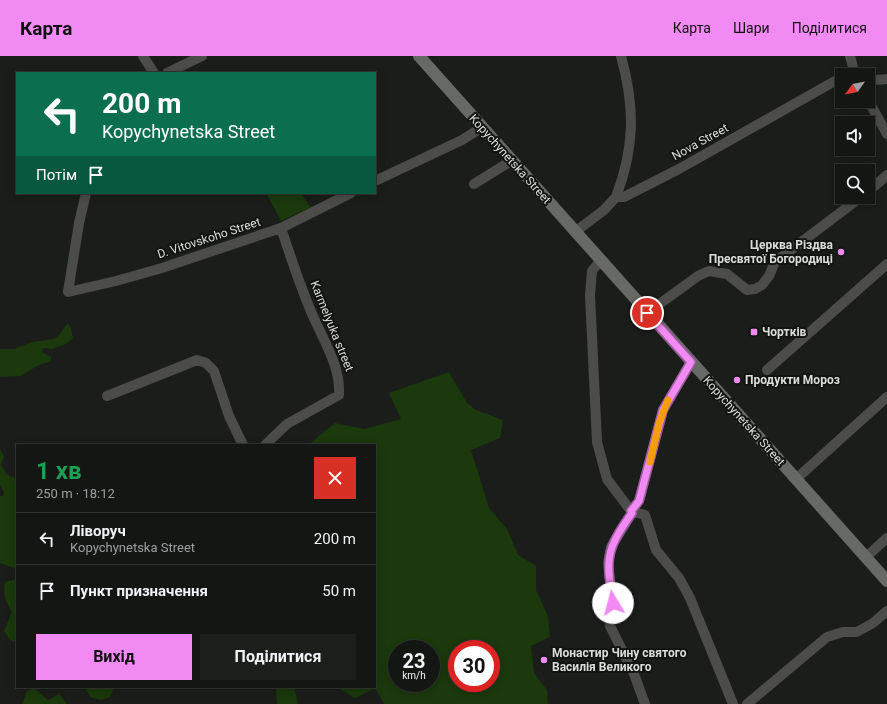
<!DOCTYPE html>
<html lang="uk">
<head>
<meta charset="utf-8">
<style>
  body { margin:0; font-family:Roboto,sans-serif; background:#1d1f1c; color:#f1f3f6; height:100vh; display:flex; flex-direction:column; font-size:15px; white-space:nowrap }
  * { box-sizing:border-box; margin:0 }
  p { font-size:13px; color:#9d9fa0 }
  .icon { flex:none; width:22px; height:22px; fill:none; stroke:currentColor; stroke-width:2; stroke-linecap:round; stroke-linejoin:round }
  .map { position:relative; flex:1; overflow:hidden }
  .details { position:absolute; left:16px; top:388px; width:360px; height:244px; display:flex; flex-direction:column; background:#141613; border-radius:0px; box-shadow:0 2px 10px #0003,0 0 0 1px #333533 }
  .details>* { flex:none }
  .banner { position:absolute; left:16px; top:16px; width:360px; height:122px; border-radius:0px; box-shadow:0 2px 10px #0003,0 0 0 1px #333533; background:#0b6e4f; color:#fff; overflow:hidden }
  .needle { width:26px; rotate:237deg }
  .buttons { position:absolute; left:835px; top:12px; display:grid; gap:8px }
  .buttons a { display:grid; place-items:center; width:40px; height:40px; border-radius:0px; background:#141613; box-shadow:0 2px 10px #0003,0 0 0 1px #333533; font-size:20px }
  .speed { position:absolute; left:388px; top:584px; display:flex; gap:8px; font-size:20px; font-weight:700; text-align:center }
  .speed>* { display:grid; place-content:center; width:52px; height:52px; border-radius:50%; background:#141613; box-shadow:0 2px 10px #0003,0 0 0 1px #333533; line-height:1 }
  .speed small { font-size:10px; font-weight:400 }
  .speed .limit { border:6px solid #d22; background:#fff; color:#111 }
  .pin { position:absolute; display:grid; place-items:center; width:34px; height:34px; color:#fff; margin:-17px; border:2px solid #fff; border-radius:50%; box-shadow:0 1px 4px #0007 }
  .me { position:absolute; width:44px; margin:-22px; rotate:352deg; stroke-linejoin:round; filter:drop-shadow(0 0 3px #0008) }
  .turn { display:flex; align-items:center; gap:14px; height:84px; padding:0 20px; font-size:18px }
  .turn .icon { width:52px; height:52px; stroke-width:2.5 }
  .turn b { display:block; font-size:28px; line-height:34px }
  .then { display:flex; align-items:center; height:38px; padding:0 20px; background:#0003; gap:8px; font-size:15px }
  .round { display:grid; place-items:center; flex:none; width:42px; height:42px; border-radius:0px; background:#1d1f1c }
  .head { display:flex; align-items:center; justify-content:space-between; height:68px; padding:0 20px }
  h1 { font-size:24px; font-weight:700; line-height:30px; color:#1e9e55 }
  .primary-button { display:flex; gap:8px; margin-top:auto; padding:8px 20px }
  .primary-button a { flex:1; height:46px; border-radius:0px; background:#f28af3; color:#111; font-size:16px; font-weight:700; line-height:46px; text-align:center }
  .primary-button a+a { background:#1d1f1c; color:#f1f3f6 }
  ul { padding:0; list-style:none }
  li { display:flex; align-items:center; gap:12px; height:52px; padding:0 20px; border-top:1px solid #333533 }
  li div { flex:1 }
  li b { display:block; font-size:15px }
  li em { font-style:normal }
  header { display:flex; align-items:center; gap:24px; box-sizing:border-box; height:56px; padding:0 20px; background:#f28af3; color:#111 }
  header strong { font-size:19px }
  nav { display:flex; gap:22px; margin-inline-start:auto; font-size:14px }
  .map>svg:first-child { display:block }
  .green { fill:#1b390c; fill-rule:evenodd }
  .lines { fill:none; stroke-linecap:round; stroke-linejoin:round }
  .street { stroke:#4c4d4b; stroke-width:10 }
  .secondary { stroke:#666965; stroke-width:12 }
  .route-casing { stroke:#9d5a9e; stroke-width:10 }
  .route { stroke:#f28af3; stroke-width:7 }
  .slow { stroke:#f59e0b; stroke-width:7 }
  .poi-dot { fill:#f28af3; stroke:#111410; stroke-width:1.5 }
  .labels { text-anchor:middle; stroke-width:4; stroke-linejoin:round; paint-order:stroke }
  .street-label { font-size:12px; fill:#dbddda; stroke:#111410 }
  .poi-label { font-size:12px; font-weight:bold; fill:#dbddda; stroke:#111410; text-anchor:start }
</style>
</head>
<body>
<header>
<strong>Карта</strong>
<nav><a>Карта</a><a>Шари</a><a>Поділитися</a></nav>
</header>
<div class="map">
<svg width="887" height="648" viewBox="0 0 887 648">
  <rect width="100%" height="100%" fill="#1a1d19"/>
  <path class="green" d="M266,137H300L311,151L281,165Z
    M68,267L71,273L73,282L66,288L52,293L43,292L42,296L51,301V305L37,310L21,320L0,321V293H14L32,286L54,283L59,279Z
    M449,316L467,347L476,354L503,364L500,382L471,394L489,452L507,473L518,499L536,510V534L548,560L550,581L531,590L534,617L547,634L548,648H384L375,632L355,642L337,631H375V389H308L335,367L364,373L401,363L389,337ZM397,593H431V627H397ZM457,593H491V627H457Z
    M0,393L4,400L1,409L6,418L17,423V513L0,507V440H3L4,436L0,429Z
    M17,523V586L10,584L4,575L12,556C6,546 3,539 5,526Z
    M85,631H114L110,641L101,644L90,641Z
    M276,631H294L298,648H277Z
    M34,632L48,644L59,638L67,648H22L27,635Z"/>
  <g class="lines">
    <path class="street" d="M143,0L154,17
      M850,0L855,19
      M167,17L202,0
      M868,22L876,24L887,23
      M868,44L887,78
      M375,125L462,84L481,72
      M474,128L511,105
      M868,136L887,119
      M86,137L79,167L68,236L116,225L162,212L281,172L351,137
      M616,141C635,91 635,51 621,0
      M575,176L604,154L616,141H624L679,113L842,21
      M600,205L592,215L590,239L597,386L607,423L631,455L645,459L656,494L679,522L690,542L733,648
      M647,257L698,220L709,215L727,218L747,234L755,233L762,229L769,220L775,206L861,141
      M767,314L887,208
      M107,340L197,304L206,307L214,315L229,360L243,389
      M265,389L287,368L339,339C341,309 321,281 310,253C299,227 290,199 281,172
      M796,423L887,341
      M866,501L887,482
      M645,648L634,618L610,570L613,547L608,507L611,491L632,457L631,455L639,445L663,354L691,306
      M747,648L827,581L843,576H857L873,567L887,555"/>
    <path class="secondary" d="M419,0L887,525"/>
  </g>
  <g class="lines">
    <g class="route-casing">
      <path id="route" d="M613,547C606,503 605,495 632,457L631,455L639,445L663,354L691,306L647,257"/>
    </g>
    <use href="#route" class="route"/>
    <path class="slow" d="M650,406L659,367L668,344"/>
  </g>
  <g class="poi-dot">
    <circle cx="841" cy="196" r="4"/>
    <rect x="750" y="272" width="8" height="8" rx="2"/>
    <circle cx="737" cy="324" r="4"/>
    <circle cx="544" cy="604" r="4"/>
  </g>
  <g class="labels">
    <g class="street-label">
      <text transform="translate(700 86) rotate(-29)" y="4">Nova Street</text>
      <text transform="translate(510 103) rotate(48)" y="4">Kopychynetska Street</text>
      <text transform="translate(209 182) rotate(-18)" y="4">D. Vitovskoho Street</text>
      <text transform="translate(332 270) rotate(68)" y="4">Karmelyuka street</text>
      <text transform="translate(744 365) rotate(48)" y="4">Kopychynetska Street</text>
    </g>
    <g class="poi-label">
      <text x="833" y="193" text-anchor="end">Церква Різдва<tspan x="833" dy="14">Пресвятої Богородиці</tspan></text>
      <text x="762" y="280">Чортків</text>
      <text x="745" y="328">Продукти Мороз</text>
      <text x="552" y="601">Монастир Чину святого<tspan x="552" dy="14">Василія Великого</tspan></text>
    </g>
  </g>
</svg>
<div class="buttons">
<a><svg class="needle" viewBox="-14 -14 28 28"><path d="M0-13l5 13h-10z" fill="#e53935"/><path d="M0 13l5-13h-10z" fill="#9d9fa0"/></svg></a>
<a><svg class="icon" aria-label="sound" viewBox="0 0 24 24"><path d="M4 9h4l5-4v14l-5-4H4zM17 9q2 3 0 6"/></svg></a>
<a><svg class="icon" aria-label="search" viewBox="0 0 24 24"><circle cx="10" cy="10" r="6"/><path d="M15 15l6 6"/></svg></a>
</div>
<div class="speed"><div>23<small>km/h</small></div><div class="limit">30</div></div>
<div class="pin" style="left:647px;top:257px;background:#d93025"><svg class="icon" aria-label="arrive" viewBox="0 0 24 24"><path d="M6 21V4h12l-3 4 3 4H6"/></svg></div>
<svg class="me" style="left:613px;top:547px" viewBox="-20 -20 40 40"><circle r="19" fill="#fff"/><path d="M0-13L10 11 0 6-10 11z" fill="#f28af3"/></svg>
<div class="banner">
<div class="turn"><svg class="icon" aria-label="left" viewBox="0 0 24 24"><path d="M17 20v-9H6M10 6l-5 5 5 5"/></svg><div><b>200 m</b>Kopychynetska Street</div></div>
<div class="then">Потім<svg class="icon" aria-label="arrive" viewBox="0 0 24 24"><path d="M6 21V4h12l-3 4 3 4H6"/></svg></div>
</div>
<section class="details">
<div class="head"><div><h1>1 хв</h1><p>250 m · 18:12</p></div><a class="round" style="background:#d93025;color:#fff"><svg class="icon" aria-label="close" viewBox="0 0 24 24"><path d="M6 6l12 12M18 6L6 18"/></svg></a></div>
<ul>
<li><svg class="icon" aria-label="left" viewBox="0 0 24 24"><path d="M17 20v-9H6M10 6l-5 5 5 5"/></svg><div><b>Ліворуч</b><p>Kopychynetska Street</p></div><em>200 m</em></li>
<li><svg class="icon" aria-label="arrive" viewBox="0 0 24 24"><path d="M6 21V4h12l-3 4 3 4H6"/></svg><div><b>Пункт призначення</b></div><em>50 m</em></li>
</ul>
<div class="primary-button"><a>Вихід</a><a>Поділитися</a></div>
</section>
</div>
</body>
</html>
